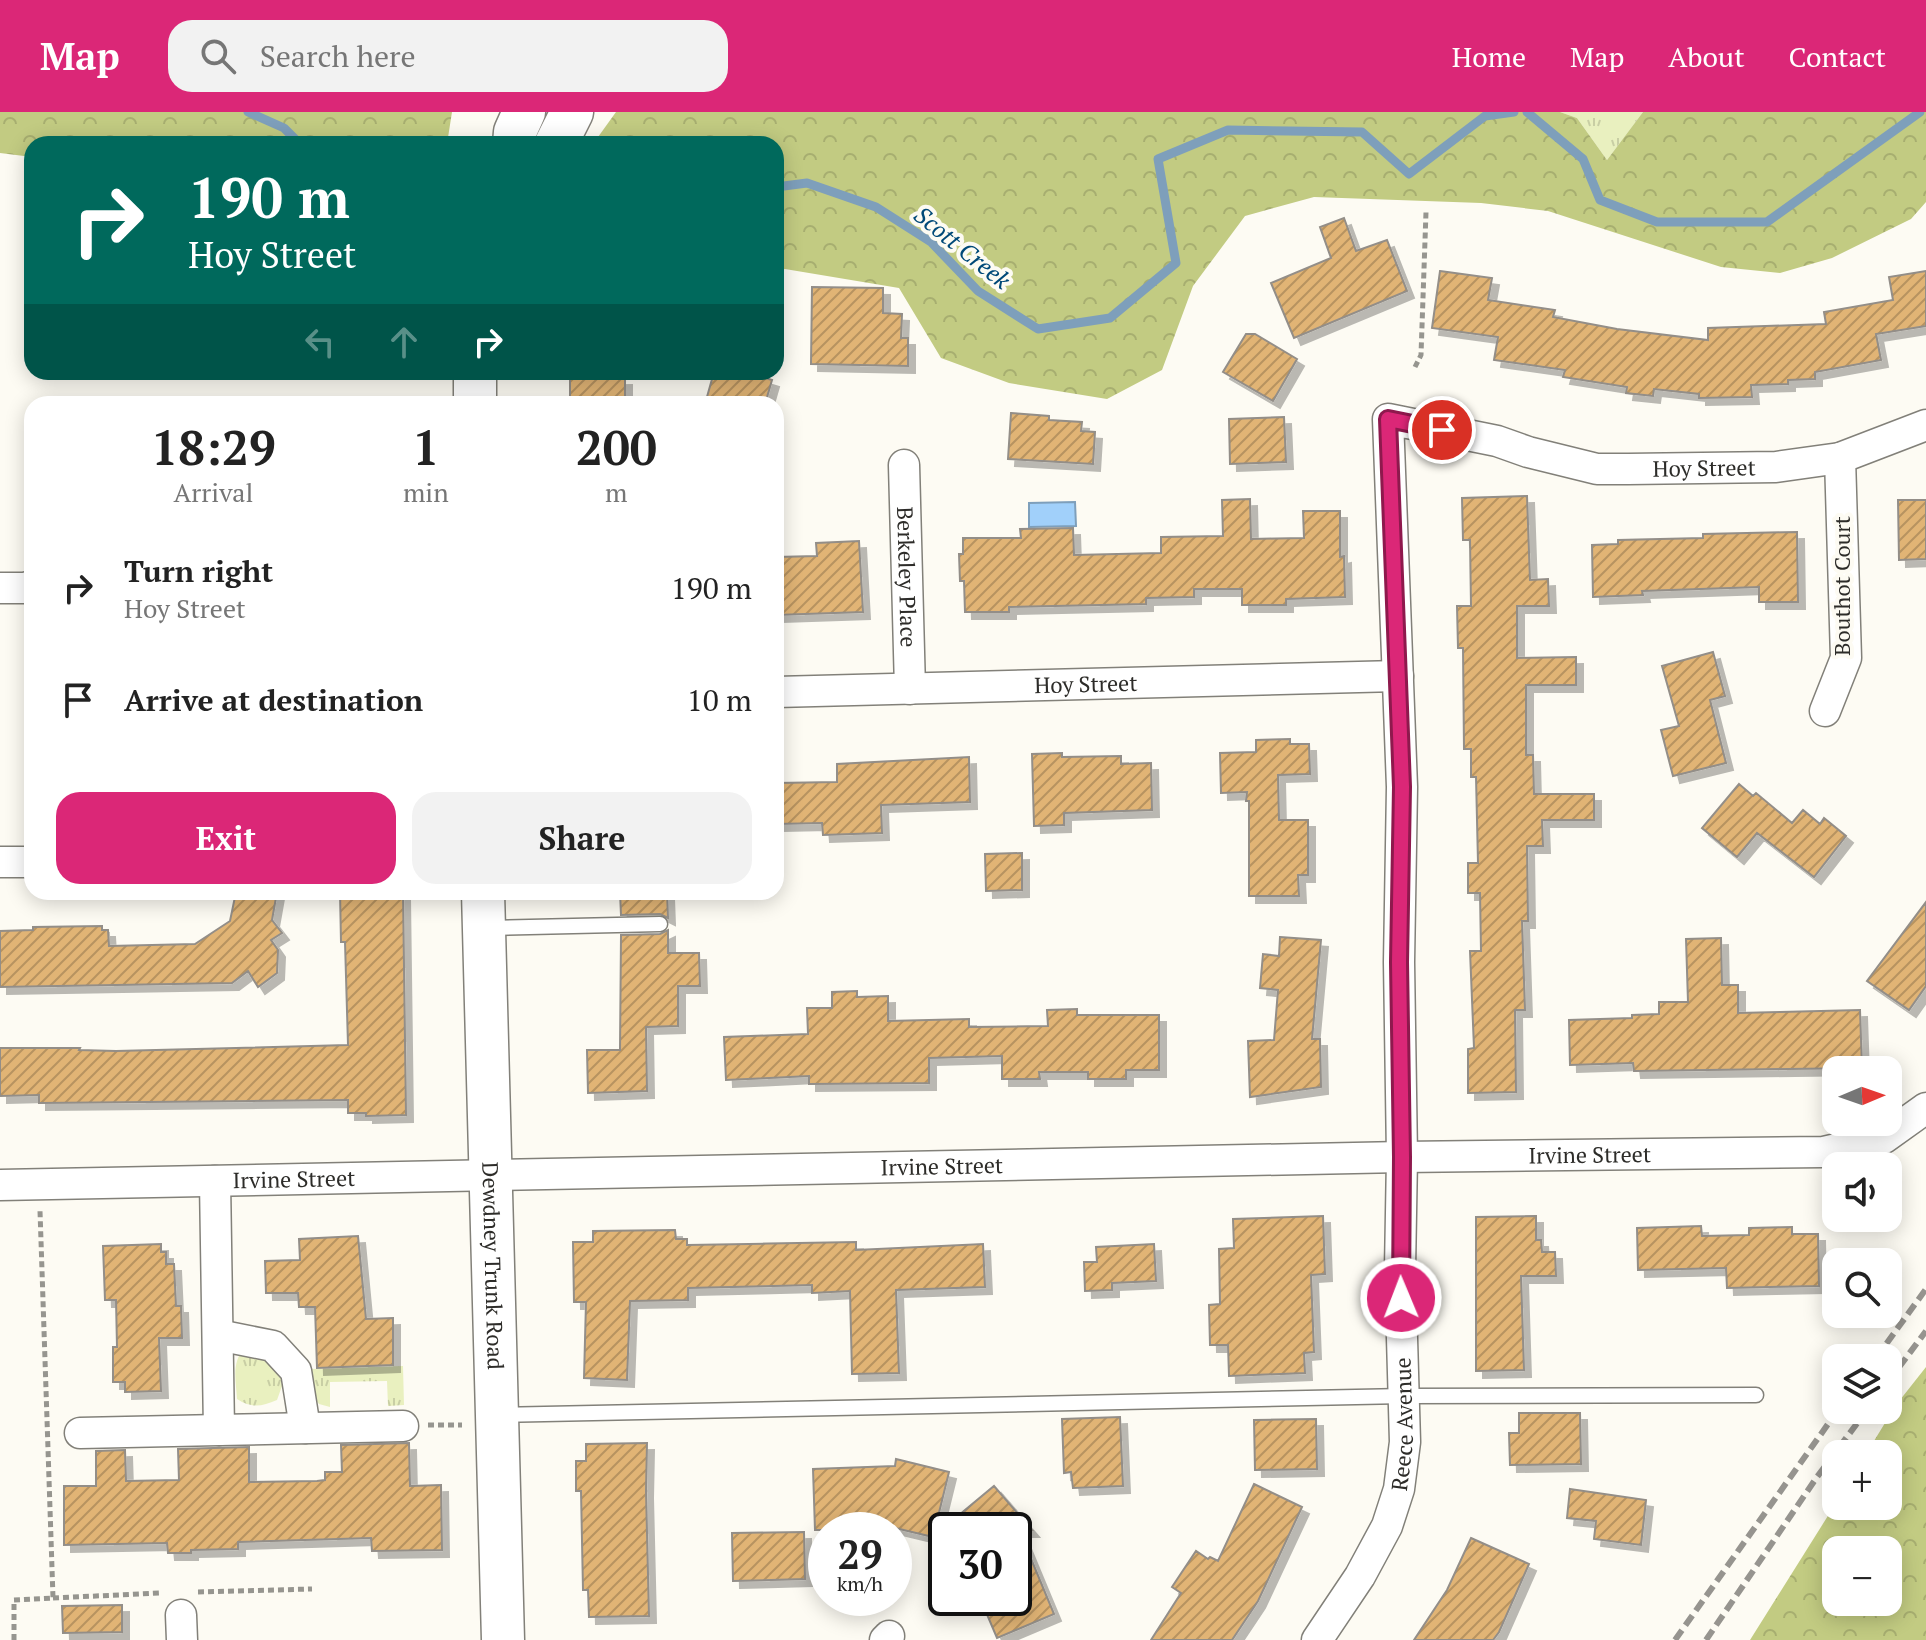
<!DOCTYPE html>
<html lang="en">
<head>
<meta charset="utf-8">
<style>
  body { margin:0; font-family:"PT Serif",serif; background:#f2f2f2; color:#222; height:100vh; display:flex; flex-direction:column; font-size:30px; white-space:nowrap }
  * { box-sizing:border-box; margin:0 }
  p { font-size:26px; color:#767676 }
  .icon { flex:none; width:44px; height:44px; fill:none; stroke:currentColor; stroke-width:2; stroke-linecap:round; stroke-linejoin:round }
  .map { position:relative; flex:1; overflow:hidden }
  .side { position:absolute; left:24px; top:284px; width:760px; height:504px; display:flex; flex-direction:column; background:#fff; border-radius:24px; box-shadow:0 4px 20px #0003 }
  .side>* { flex:none }
  .hud { position:absolute; left:24px; top:24px; width:760px; height:244px; border-radius:24px; box-shadow:0 4px 20px #0003; background:#00695c; color:#fff; overflow:hidden }
  .needle { width:52px; rotate:88deg }
  .controls { position:absolute; left:1822px; top:944px; display:grid; gap:16px }
  .controls a { display:grid; place-items:center; width:80px; height:80px; border-radius:16px; background:#fff; box-shadow:0 4px 20px #0003; font-size:40px }
  .speed { position:absolute; left:808px; top:1400px; display:flex; gap:16px; font-size:40px; font-weight:700; text-align:center }
  .speed>* { display:grid; place-content:center; width:104px; height:104px; border-radius:50%; background:#fff; box-shadow:0 4px 20px #0003; line-height:1 }
  .speed small { font-size:20px; font-weight:400 }
  .speed .limit { border:4px solid #111; border-radius:12px; background:#fff; color:#111 }
  .pin { position:absolute; display:grid; place-items:center; width:68px; height:68px; color:#fff; margin:-34px; border:4px solid #fff; border-radius:50%; box-shadow:0 2px 8px #0007 }
  .me { position:absolute; width:88px; margin:-44px; rotate:359deg; stroke-linejoin:round; filter:drop-shadow(0 0 6px #0008) }
  .turn { display:flex; align-items:center; gap:28px; height:168px; padding:0 32px; font-size:36px }
  .turn .icon { width:104px; height:104px; stroke-width:2.5 }
  .turn b { display:block; font-size:56px; line-height:68px }
  .lanes { display:flex; align-items:center; height:76px; padding:0 32px; background:#0003; justify-content:center; gap:40px; direction:ltr }
  .lanes .off { opacity:.35 }
  .eta { display:flex; justify-content:space-evenly; align-items:center; height:136px; text-align:center }
  .eta b { font-size:48px; font-weight:600; line-height:56px }
  .cta { display:flex; gap:16px; margin-top:auto; padding:16px 32px }
  .cta a { flex:1; height:92px; border-radius:24px; background:#db2777; color:#fff; font-size:32px; font-weight:600; line-height:92px; text-align:center }
  .cta a+a { background:#f2f2f2; color:#222 }
  ul { padding:0; list-style:none }
  li { display:flex; align-items:center; gap:24px; height:112px; padding:0 32px }
  li div { flex:1 }
  li b { display:block; font-size:30px }
  li em { font-style:normal }
  header { display:flex; align-items:center; gap:48px; box-sizing:border-box; height:112px; padding:0 40px; background:#db2777; color:#fff }
  header strong { font-size:38px }
  nav { display:flex; gap:44px; margin-inline-start:auto; font-size:28px }
  .search { width:560px; height:72px; background:#f2f2f2; display:flex; align-items:center; gap:20px; box-sizing:border-box; padding:0 28px; border-radius:24px; color:#767676; font-size:30px }
  .map>svg:first-child { display:block }
  .grass { fill:url(#grass-tufts) }
  .forest { fill:url(#forest-crowns); fill-rule:evenodd }
  .water { fill:#a1d0fa; stroke:#7e9fbb; stroke-width:2 }
  .lines { fill:none; stroke-linecap:round; stroke-linejoin:round }
  .stream { stroke:#7e9fbb; stroke-width:9 }
  .building { fill:url(#building-hatch); stroke:#938e88; stroke-width:2; filter:url(#shadow) }
  .service-casing { stroke:#828079; stroke-width:17 }
  .minor-casing { stroke:#828079; stroke-width:33 }
  .secondary-casing { stroke:#828079; stroke-width:45 }
  .path { stroke:#96958f; stroke-width:5; stroke-dasharray:6 4; stroke-linecap:butt }
  .service { stroke:#fff; stroke-width:14 }
  .minor { stroke:#fff; stroke-width:30 }
  .secondary { stroke:#fff; stroke-width:42 }
  .rail { stroke:#96948f; stroke-width:6; stroke-dasharray:12 6; stroke-linecap:butt }
  .route-casing { stroke:#8e194d; stroke-width:20 }
  .route { stroke:#db2777; stroke-width:14 }
  .labels { text-anchor:middle; stroke-width:8; stroke-linejoin:round; paint-order:stroke }
  .street-label { font-size:22px; fill:#2d2c29; stroke:#fdfbf3 }
  .water-label { font-size:24px; font-style:italic; fill:#004978; stroke:#fdfbf3 }
</style>
</head>
<body>
<header>
<strong>Map</strong>
<div class="search"><svg class="icon" aria-label="search" viewBox="0 0 24 24"><circle cx="10" cy="10" r="6"/><path d="M15 15l6 6"/></svg>Search here</div>
<nav><a>Home</a><a>Map</a><a>About</a><a>Contact</a></nav>
</header>
<div class="map">
<svg width="1926" height="1528" viewBox="0 0 1926 1528">
  <defs>
    <pattern id="grass-tufts" width="24" height="20" patternUnits="userSpaceOnUse" patternTransform="scale(2)"><rect width="24" height="20" fill="#e9f0bf"/><path d="M3 7l-1-3M5 7V3M7 7l1-3M15 17l-1-3M17 17v-4M19 17l1-3" fill="none" stroke="#c8cea4"/></pattern>
    <pattern id="forest-crowns" width="20" height="18" patternUnits="userSpaceOnUse" patternTransform="scale(2)"><rect width="20" height="18" fill="#c2cb82"/><path d="M2 6a3 3 0 1 1 6 0M12 15a3 3 0 1 1 6 0" fill="none" stroke="#a7ae70"/></pattern>
    <pattern id="building-hatch" width="6" height="6" patternUnits="userSpaceOnUse" patternTransform="scale(2)"><rect width="6" height="6" fill="#e1b475"/><path d="M-1 1l2-2M0 6l6-6M5 7l2-2" fill="none" stroke="#b79360"/></pattern>
    <filter id="shadow"><feDropShadow dx="7" dy="7" stdDeviation="0" flood-color="#0004"/></filter>
  </defs>
  <rect width="100%" height="100%" fill="#fdfbf3"/>
  <path class="grass" d="M1560,0H1643L1607,48L1577,6Z
    M245,1236L280,1254L282,1274L277,1288C261,1295 251,1296 237,1287C236,1269 231,1249 245,1236Z
    M403,1254L404,1293L388,1294L387,1269L330,1270V1295L319,1292L313,1285L312,1257Z"/>
  <path class="forest" d="M0,0H452L447,32H32V45L0,41Z
    M616,0H1560L1577,6L1607,48L1643,0H1926V90L1911,107L1832,146L1780,161L1721,155L1548,99L1481,91L1314,85L1245,104L1193,174L1162,258L1107,287L1009,271L941,246L899,176L785,157L776,159V32H593Z
    M1926,1255V1528H1750L1836,1391V1394H1888V1342H1866L1896,1293ZM1836,1438H1888V1490H1836Z"/>
  <path class="water" d="M1075,390L1076,414L1029,415V391Z"/>
  <g class="lines">
    <path class="stream" d="M248,0L284,16L300,32
      M1527,0L1583,47L1600,88L1657,110H1767L1920,0
      M776,75L807,71L876,95L931,130L978,179L1038,217L1110,206L1176,151L1158,47L1228,18L1362,20L1409,62L1485,4L1514,0"/>
  </g>
  <path class="building" d="M1344,106L1356,139L1387,128L1407,179L1294,226L1271,171L1331,146L1320,115Z
    M1440,159L1492,166L1488,188L1555,198L1553,205L1617,217L1708,228V216L1826,212L1824,200L1893,188L1889,165L1926,159V214L1876,222L1881,248L1815,260V267L1788,268V272L1751,273L1752,285L1699,286V282L1654,277L1653,284L1626,281L1627,275L1563,265L1565,258L1494,248L1498,225L1432,216Z
    M812,175L883,176V201L902,202L901,226H908V254L811,252Z
    M1246,222H1255L1297,247L1273,289L1223,260Z
    M714,260H745L772,268L765,292H705Z
    M625,266V292H570V267Z
    M1011,301L1049,304V308L1082,310L1081,319L1095,320L1093,352L1008,347Z
    M1284,305L1286,350L1230,352L1229,307Z
    M1527,384L1530,468L1548,467L1549,494H1517V546L1576,545V573H1526V643H1533L1534,682H1594V708H1542L1543,734H1527L1528,809H1522L1525,898H1515L1516,980L1468,981V937L1474,936L1470,839H1481L1480,781H1468V751H1478L1476,665H1471V637H1464L1463,536H1458L1457,494H1471L1470,428H1463L1462,386Z
    M1250,387L1251,427L1304,426L1303,399H1340V445L1344,444L1345,485L1286,487V493H1242V477H1194V485L1146,486V492L1009,495V500H965L964,469H960L959,442H963V426H1021L1020,417L1073,416L1074,443L1161,441V425L1223,424L1222,388Z
    M1898,388H1926V447L1899,448Z
    M1797,420L1798,490H1759V475L1642,479L1643,483L1593,485L1592,433L1618,432V428L1703,426V422Z
    M859,429L863,500L776,503V445L817,444L816,431Z
    M1713,540L1725,584L1710,588L1726,651L1673,664L1661,618L1679,614L1662,554Z
    M1290,627V632H1309L1310,662L1278,663L1279,708H1308V763H1298L1299,784H1249V689H1246L1247,680L1221,681L1220,641L1256,640V628Z
    M1062,641V645L1121,644V652L1151,651L1152,698L1064,701V713L1034,714L1032,642Z
    M969,645L970,690L881,693L882,721L823,723L822,711L776,712V671L837,670V652Z
    M1739,672L1753,684L1756,681L1792,711L1803,698L1820,712L1824,706L1846,724L1814,765L1757,721L1737,745L1702,716Z
    M1022,741V778L986,779L985,742Z
    M236,780H277L272,808L282,821L271,828L278,838L277,861L258,875L248,859L232,871L0,875V819L33,818V815L102,814V818H108L109,834L195,832L230,809Z
    M340,780H403L406,1003L366,1004V1001H348V988L39,991V983L0,984V936H80L79,938L116,939L348,933L345,830H341Z
    M620,780H667L668,806L660,802L621,803Z
    M1926,790V874L1909,898L1867,869Z
    M668,818V841H699L700,874H678V914L646,915L647,979L588,981L587,938H620L621,823L660,822Z
    M1280,825L1321,828L1312,927H1320L1321,975L1250,985L1248,929L1274,928L1278,878L1260,876L1263,842L1279,844Z
    M1721,826L1722,873H1738V901L1860,898L1862,956L1634,959L1633,951L1570,953L1569,908L1632,906V903L1659,902V890H1688L1686,827Z
    M857,879V885L888,884V909L969,907V915L1048,914L1047,898L1077,897V903H1159V958H1126V967H1088V960H1039L1040,967H1002V944L929,946V971L809,972V964L726,968L724,925L808,922L807,896H832V880Z
    M1323,1104L1325,1162L1311,1163L1314,1240L1304,1241L1305,1261L1229,1264L1228,1233H1210L1209,1193L1220,1192L1219,1137L1234,1136L1233,1107Z
    M1536,1104V1128H1541L1542,1140H1555L1556,1164H1521L1524,1258L1476,1259V1105Z
    M1701,1114L1702,1124L1749,1123V1116L1792,1115V1122H1818L1819,1174L1727,1176L1726,1156L1638,1158L1637,1116Z
    M675,1118L676,1127H687V1133L856,1130V1138L983,1132L985,1175L896,1178L899,1261L852,1262L850,1179L812,1181V1173L688,1176V1188L630,1189L627,1268L584,1266L586,1190H574L573,1130H593V1119Z
    M358,1124L366,1207L393,1206V1253L317,1256L315,1195H299L298,1181H266L265,1149L300,1148L299,1127Z
    M161,1132V1140H166V1152H174L176,1194H181L182,1226H159L161,1279L125,1280V1270H113V1235H117L116,1188H105L103,1134Z
    M1154,1132L1156,1169L1112,1171V1178L1085,1179L1084,1150H1097L1096,1135Z
    M1519,1301H1580L1581,1352L1510,1353L1509,1321H1519Z
    M1120,1305L1123,1374L1073,1376L1071,1360L1064,1361L1062,1307Z
    M1316,1307L1317,1357L1255,1358L1254,1308Z
    M409,1331L410,1374L441,1373L442,1438L372,1439L371,1426L238,1430V1437L191,1438V1441H168L167,1431L64,1433V1374H96V1339L125,1338L126,1369L179,1368L178,1337L249,1335V1370L317,1369L325,1368V1360H342L341,1333Z
    M647,1331L646,1379L649,1504L589,1505L588,1478H583L581,1379H576V1349H586V1332Z
    M896,1347L949,1360L933,1425L866,1409L867,1418H815L813,1357L895,1354Z
    M1254,1372L1302,1395L1258,1489L1232,1528H1151L1181,1481L1172,1475L1196,1439L1208,1447L1210,1445L1218,1449Z
    M994,1374L1032,1418H1019L1054,1502L997,1526L980,1486H1014V1418H941Z
    M1570,1377L1646,1388L1641,1433L1594,1427L1596,1409L1567,1406Z
    M804,1420L805,1467L733,1469L732,1421Z
    M1471,1426L1529,1452L1499,1520L1493,1528H1414L1447,1478Z
    M122,1493V1520L63,1521L62,1494Z"/>
  <g class="lines">
    <g class="service-casing">
      <path id="service" d="M489,816L660,812
        M501,1303L1405,1284L1756,1283"/>
    </g>
    <g class="minor-casing">
      <g id="minor">
        <path id="s1" d="M904,353L910,577"/>
        <path d="M0,476H24L32,474"/>
        <path id="s2" d="M776,580L1398,564"/>
        <path d="M1825,599L1846,546L1840,346"/>
        <path d="M0,750H32"/>
        <path d="M215,1069L219,1318L403,1314"/>
        <path id="s3" d="M0,1073L1402,1045L1823,1040L1884,1026L1926,996"/>
        <path d="M218,1223L273,1234L296,1259L305,1316"/>
        <path d="M80,1321L219,1318"/>
        <path d="M181,1503L182,1528"/>
        <path d="M885,1528L889,1524"/>
        <path id="s4" d="M1317,1528L1360,1464L1387,1414L1399,1377L1405,1330L1400,1157L1402,1045L1399,850L1402,675L1388,307L1497,329L1528,340L1597,357H1628L1776,355L1840,346L1926,313"/>
      </g>
    </g>
    <g class="secondary-casing">
      <g id="secondary">
        <path d="M514,32L515,20L524,0"/>
        <path d="M556,32L572,0"/>
        <path d="M475,260V292"/>
        <path id="s5" d="M483,780L503,1528"/>
      </g>
    </g>
    <path class="path" d="M1415,255L1421,243L1426,100
      M428,1313H462
      M198,1480L312,1477
      M53,1486L160,1481
      M14,1528V1488L53,1486L40,1099"/>
    <use href="#service" class="service"/>
    <use href="#minor" class="minor"/>
    <use href="#secondary" class="secondary"/>
    <path class="rail" d="M1876,1246L1926,1177
      M1888,1270L1926,1219
      M1675,1528L1838,1298
      M1706,1528L1817,1365L1867,1298"/>
  </g>
  <g class="lines">
    <g class="route-casing">
      <path id="route" d="M1401,1186L1402,1045L1399,850L1402,675L1388,307L1442,318"/>
    </g>
    <use href="#route" class="route"/>
  </g>
  <g class="labels">
    <g class="street-label">
      <text dy="8" stroke="none"><textPath href="#s4" startOffset="1566">Hoy Street</textPath></text>
      <text dy="8" stroke="none"><textPath href="#s1" startOffset="112">Berkeley Place</textPath></text>
      <text transform="translate(1842 474) rotate(-90)" y="8">Bouthot Court</text>
      <text dy="8" stroke="none"><textPath href="#s2" startOffset="310">Hoy Street</textPath></text>
      <text dy="8" stroke="none"><textPath href="#s3" startOffset="1590">Irvine Street</textPath></text>
      <text dy="8" stroke="none"><textPath href="#s3" startOffset="942">Irvine Street</textPath></text>
      <text dy="8" stroke="none"><textPath href="#s3" startOffset="294">Irvine Street</textPath></text>
      <text dy="8" stroke="none"><textPath href="#s5" startOffset="374">Dewdney Trunk Road</textPath></text>
      <text dy="8" stroke="none"><textPath href="#s4" startOffset="238">Reece Avenue</textPath></text>
    </g>
    <g class="water-label">
      <text transform="translate(962 136) rotate(39)" y="8">Scott Creek</text>
    </g>
  </g>
</svg>
<div class="controls">
<a><svg class="needle" viewBox="-14 -14 28 28"><path d="M0-13l5 13h-10z" fill="#e53935"/><path d="M0 13l5-13h-10z" fill="#767676"/></svg></a>
<a><svg class="icon" aria-label="sound" viewBox="0 0 24 24"><path d="M4 9h4l5-4v14l-5-4H4zM17 9q2 3 0 6"/></svg></a>
<a><svg class="icon" aria-label="search" viewBox="0 0 24 24"><circle cx="10" cy="10" r="6"/><path d="M15 15l6 6"/></svg></a>
<a><svg class="icon" aria-label="layers" viewBox="0 0 24 24"><path d="M12 4l9 5-9 5-9-5zM3 14l9 5 9-5"/></svg></a>
<a>+</a>
<a>−</a>
</div>
<div class="speed"><div>29<small>km/h</small></div><div class="limit">30</div></div>
<div class="pin" style="left:1442px;top:318px;background:#d93025"><svg class="icon" aria-label="arrive" viewBox="0 0 24 24"><path d="M6 21V4h12l-3 4 3 4H6"/></svg></div>
<svg class="me" style="left:1401px;top:1186px" viewBox="-20 -20 40 40"><circle r="17" fill="#db2777" stroke="#fff" stroke-width="3"/><path d="M0-11L8 9 0 5-8 9z" fill="#fff"/></svg>
<div class="hud">
<div class="turn"><svg class="icon" aria-label="right" viewBox="0 0 24 24"><path d="M7 20v-9h11M14 6l5 5-5 5"/></svg><div><b>190 m</b>Hoy Street</div></div>
<div class="lanes"><svg class="icon off" aria-label="left" viewBox="0 0 24 24"><path d="M17 20v-9H6M10 6l-5 5 5 5"/></svg><svg class="icon off" aria-label="ahead" viewBox="0 0 24 24"><path d="M12 20V5M6 11l6-6 6 6"/></svg><svg class="icon" aria-label="right" viewBox="0 0 24 24"><path d="M7 20v-9h11M14 6l5 5-5 5"/></svg></div>
</div>
<section class="side">
<div class="eta">
<div><b>18:29</b><p>Arrival</p></div>
<div><b>1</b><p>min</p></div>
<div><b>200</b><p>m</p></div>
</div>
<ul>
<li><svg class="icon" aria-label="right" viewBox="0 0 24 24"><path d="M7 20v-9h11M14 6l5 5-5 5"/></svg><div><b>Turn right</b><p>Hoy Street</p></div><em>190 m</em></li>
<li><svg class="icon" aria-label="arrive" viewBox="0 0 24 24"><path d="M6 21V4h12l-3 4 3 4H6"/></svg><div><b>Arrive at destination</b></div><em>10 m</em></li>
</ul>
<div class="cta"><a>Exit</a><a>Share</a></div>
</section>
</div>
</body>
</html>
